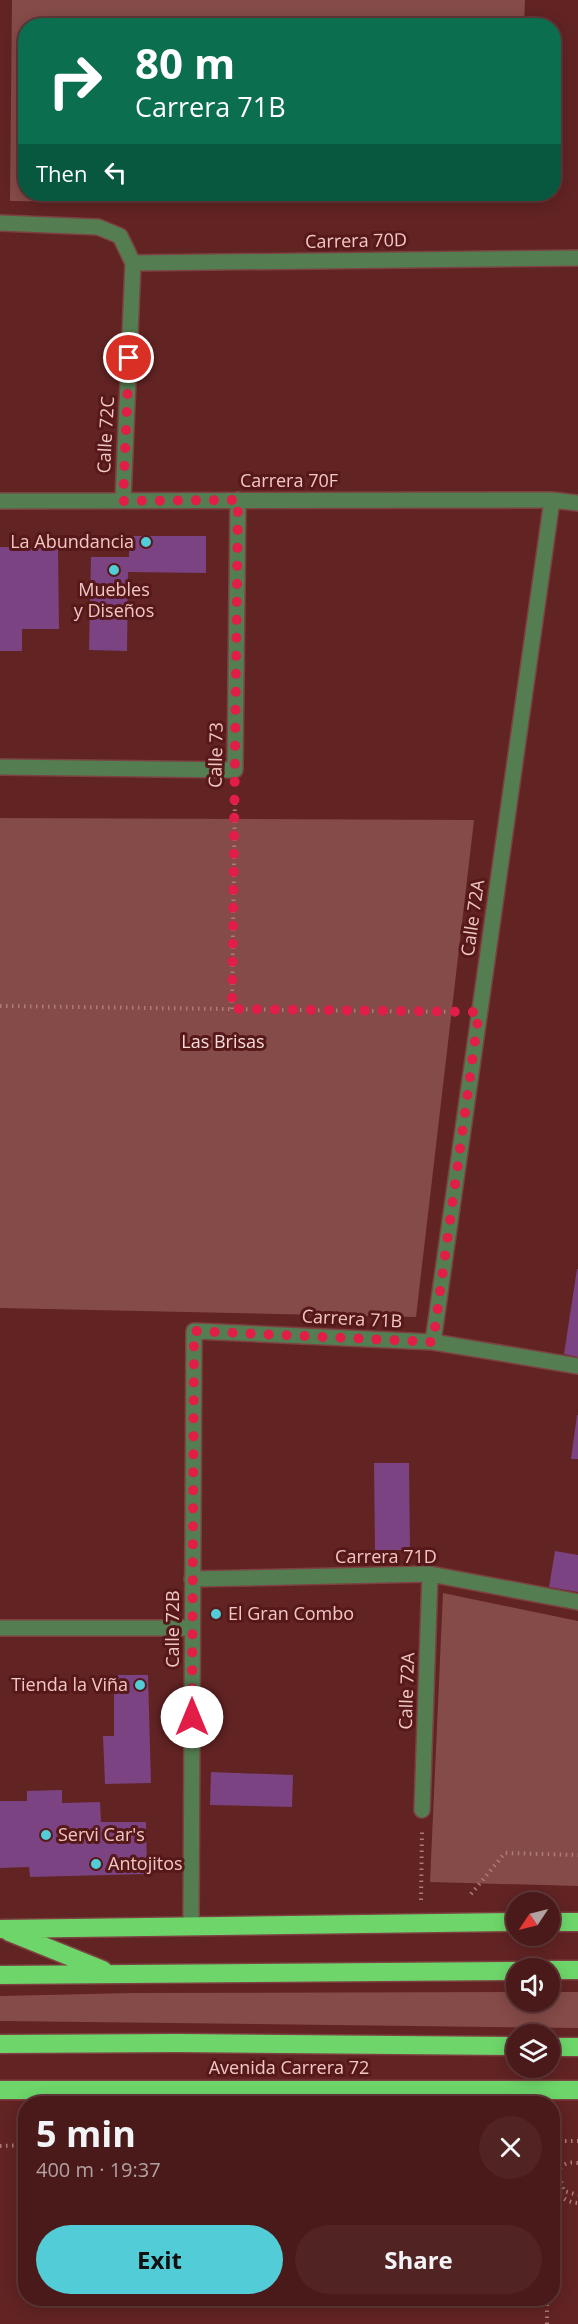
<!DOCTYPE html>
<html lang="en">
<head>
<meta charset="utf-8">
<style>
  body { margin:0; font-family:"Open Sans",sans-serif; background:#512323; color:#f1f3f6; height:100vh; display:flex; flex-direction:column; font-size:22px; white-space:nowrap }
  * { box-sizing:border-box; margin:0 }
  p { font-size:20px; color:#b2a1a2 }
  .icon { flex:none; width:33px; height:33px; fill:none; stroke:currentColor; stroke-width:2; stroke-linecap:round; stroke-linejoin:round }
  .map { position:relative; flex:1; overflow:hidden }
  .drawer { position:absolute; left:18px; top:2096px; width:542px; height:210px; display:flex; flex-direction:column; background:#4a1a1a; border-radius:24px; box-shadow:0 3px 15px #0003,0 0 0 2px #613839 }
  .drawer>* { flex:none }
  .banner { position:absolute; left:18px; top:18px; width:543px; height:183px; border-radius:24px; box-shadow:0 3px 15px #0003,0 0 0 2px #613839; background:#0b6e4f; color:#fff; overflow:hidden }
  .needle { width:39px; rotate:235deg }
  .tools { position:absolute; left:506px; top:1892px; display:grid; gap:12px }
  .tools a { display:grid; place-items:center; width:54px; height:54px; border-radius:50%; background:#4a1a1a; box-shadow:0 3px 15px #0003,0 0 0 2px #613839; font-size:30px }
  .pin { position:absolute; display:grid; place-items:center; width:51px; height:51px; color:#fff; margin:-26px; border:3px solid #fff; border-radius:50%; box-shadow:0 2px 6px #0007 }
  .me { position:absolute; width:66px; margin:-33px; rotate:0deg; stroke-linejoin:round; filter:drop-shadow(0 0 4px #0008) }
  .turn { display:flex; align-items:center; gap:21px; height:126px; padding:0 18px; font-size:27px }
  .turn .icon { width:78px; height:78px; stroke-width:2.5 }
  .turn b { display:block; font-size:42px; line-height:51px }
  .then { display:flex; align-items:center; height:57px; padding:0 18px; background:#0003; gap:12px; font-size:22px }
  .round { display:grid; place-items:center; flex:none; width:63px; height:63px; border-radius:32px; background:#512323 }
  .overview { display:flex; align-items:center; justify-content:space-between; height:102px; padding:0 18px }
  h1 { font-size:36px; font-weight:700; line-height:45px }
  .cta { display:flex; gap:12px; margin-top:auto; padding:12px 18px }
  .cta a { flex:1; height:69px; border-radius:36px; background:#52ccd6; color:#111; font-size:24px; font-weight:700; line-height:69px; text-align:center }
  .cta a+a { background:#512323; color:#f1f3f6 }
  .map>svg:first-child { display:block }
  .green { fill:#854b48 }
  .building { fill:#7b4381 }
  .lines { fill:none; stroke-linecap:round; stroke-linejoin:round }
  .minor-casing { stroke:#7c4140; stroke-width:18 }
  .highway-casing { stroke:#7c4140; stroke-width:21 }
  .path { stroke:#ae7b79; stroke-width:4; stroke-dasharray:1.5 4.5; stroke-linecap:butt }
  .minor { stroke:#547d52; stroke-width:15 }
  .highway { stroke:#6dd56a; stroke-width:18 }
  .path-bridge { stroke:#ae7b79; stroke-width:4; stroke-dasharray:1.5 4.5; stroke-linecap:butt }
  .route { stroke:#e11d48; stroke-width:10; stroke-dasharray:0 18 }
  .poi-dot { fill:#52ccd6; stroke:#561819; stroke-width:2 }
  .labels { text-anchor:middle; stroke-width:6; stroke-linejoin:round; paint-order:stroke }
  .street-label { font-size:18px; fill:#f0c7c4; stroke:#561819 }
  .poi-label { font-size:18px; fill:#f0c7c4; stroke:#561819; text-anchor:start }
  .park-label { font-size:18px; fill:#f6dcda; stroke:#561819 }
</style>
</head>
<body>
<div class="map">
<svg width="578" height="2324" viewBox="0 0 578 2324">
  <rect width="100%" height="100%" fill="#622323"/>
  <path class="green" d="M12,0H525L524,25L26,26V194H144V203L10,201Z
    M0,818L474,820L416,1317L0,1308Z
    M443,1593L578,1621V1886L430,1882Z
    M516,1992V2001H549V1992H578V2028L0,2021V1996L133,1993Z"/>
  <path class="building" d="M129,536H206V573L128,572L127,651L89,650L91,557H129Z
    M0,547L58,548L59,629H22V651H0Z
    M577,1269H578V1357L564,1354Z
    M577,1415H578V1459H571Z
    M374,1463H409L410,1550H375Z
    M555,1551L578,1555V1592L549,1587Z
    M114,1675H148L151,1783L105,1784L103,1736H114Z
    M211,1772L293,1775L292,1807L210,1805Z
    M62,1790V1803L100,1802L101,1822H146L147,1874L30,1877L29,1867L0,1868V1801H27V1791Z"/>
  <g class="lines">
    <g class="minor-casing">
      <path id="minor" d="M0,223L98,227L120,236L133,263L123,500
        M133,263L578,258
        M0,501L552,500L578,503
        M0,767L235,770L238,500
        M433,1342L552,500
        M192,1579L430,1574L578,1602
        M0,1628H192
        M422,1810L430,1574
        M191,1926L194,1331L433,1342L578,1366"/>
    </g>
    <g class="highway-casing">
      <path id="highway" d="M549,1922H578
        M0,1929L516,1922
        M9,1932L103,1970
        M549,1970H578
        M0,1975L516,1971
        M0,2044L178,2043L516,2046
        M549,2047H578
        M0,2090H578"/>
    </g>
    <path class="path" d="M0,1006L455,1012
      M232,1009L235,794
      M471,1894L505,1853L578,1855
      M421,1900L422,1832
      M553,2141H578
      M0,2146L26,2145
      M552,2158L553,2114
      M552,2177L560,2178L564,2191L578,2195
      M547,2324V2298"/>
    <use href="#minor" class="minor"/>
    <use href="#highway" class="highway"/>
    <path class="path-bridge" d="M578,2163C551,2157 545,2201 578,2203"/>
  </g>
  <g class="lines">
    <path class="route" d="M129,358L123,501L238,500L232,1009L479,1012L433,1342L194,1331L192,1717"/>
  </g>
  <g class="poi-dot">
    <circle cx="146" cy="542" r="6"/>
    <circle cx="114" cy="570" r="6"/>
    <circle cx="216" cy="1614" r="6"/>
    <circle cx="140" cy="1685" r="6"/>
    <circle cx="46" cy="1835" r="6"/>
    <circle cx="96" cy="1864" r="6"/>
  </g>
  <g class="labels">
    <g class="street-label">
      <text transform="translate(356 241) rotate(-1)" y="6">Carrera 70D</text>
      <text transform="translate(106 435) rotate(-87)" y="6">Calle 72C</text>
      <text x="289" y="487">Carrera 70F</text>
      <text transform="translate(216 755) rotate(-89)" y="6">Calle 73</text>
      <text transform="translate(473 918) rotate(-82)" y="6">Calle 72A</text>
      <text transform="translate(352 1319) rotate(3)" y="6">Carrera 71B</text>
      <text x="386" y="1563">Carrera 71D</text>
      <text transform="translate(173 1629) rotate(-90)" y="6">Calle 72B</text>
      <text transform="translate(407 1691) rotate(-88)" y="6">Calle 72A</text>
      <text x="289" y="2074">Avenida Carrera 72</text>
    </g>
    <g class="poi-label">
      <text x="134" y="548" text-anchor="end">La Abundancia</text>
      <text x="114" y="596" text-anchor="middle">Muebles<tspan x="114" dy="21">y Diseños</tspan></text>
      <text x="228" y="1620">El Gran Combo</text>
      <text x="128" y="1691" text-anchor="end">Tienda la Viña</text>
      <text x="58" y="1841">Servi Car's</text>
      <text x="108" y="1870">Antojitos</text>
    </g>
    <g class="park-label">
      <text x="223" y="1048">Las Brisas</text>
    </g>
  </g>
</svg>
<div class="tools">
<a><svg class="needle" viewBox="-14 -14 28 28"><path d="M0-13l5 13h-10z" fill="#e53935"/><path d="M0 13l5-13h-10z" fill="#b2a1a2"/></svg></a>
<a><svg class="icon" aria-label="sound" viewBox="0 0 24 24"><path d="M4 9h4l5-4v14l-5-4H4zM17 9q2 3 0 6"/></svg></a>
<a><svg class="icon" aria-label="layers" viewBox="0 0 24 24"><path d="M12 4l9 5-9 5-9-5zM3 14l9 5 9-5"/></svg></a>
</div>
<div class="pin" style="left:129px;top:358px;background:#d93025"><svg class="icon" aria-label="arrive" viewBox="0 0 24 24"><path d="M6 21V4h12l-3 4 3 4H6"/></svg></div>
<svg class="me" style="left:192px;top:1717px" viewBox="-20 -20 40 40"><circle r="19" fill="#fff"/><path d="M0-13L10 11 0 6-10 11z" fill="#e11d48"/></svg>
<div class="banner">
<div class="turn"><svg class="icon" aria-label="right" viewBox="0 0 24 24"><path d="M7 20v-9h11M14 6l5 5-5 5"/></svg><div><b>80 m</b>Carrera 71B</div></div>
<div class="then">Then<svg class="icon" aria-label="left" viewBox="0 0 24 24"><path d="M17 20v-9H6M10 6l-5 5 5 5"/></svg></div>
</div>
<section class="drawer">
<div class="overview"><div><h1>5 min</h1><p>400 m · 19:37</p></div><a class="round"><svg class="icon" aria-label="close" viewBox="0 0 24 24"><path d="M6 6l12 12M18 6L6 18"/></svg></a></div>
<div class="cta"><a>Exit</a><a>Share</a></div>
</section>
</div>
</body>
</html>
